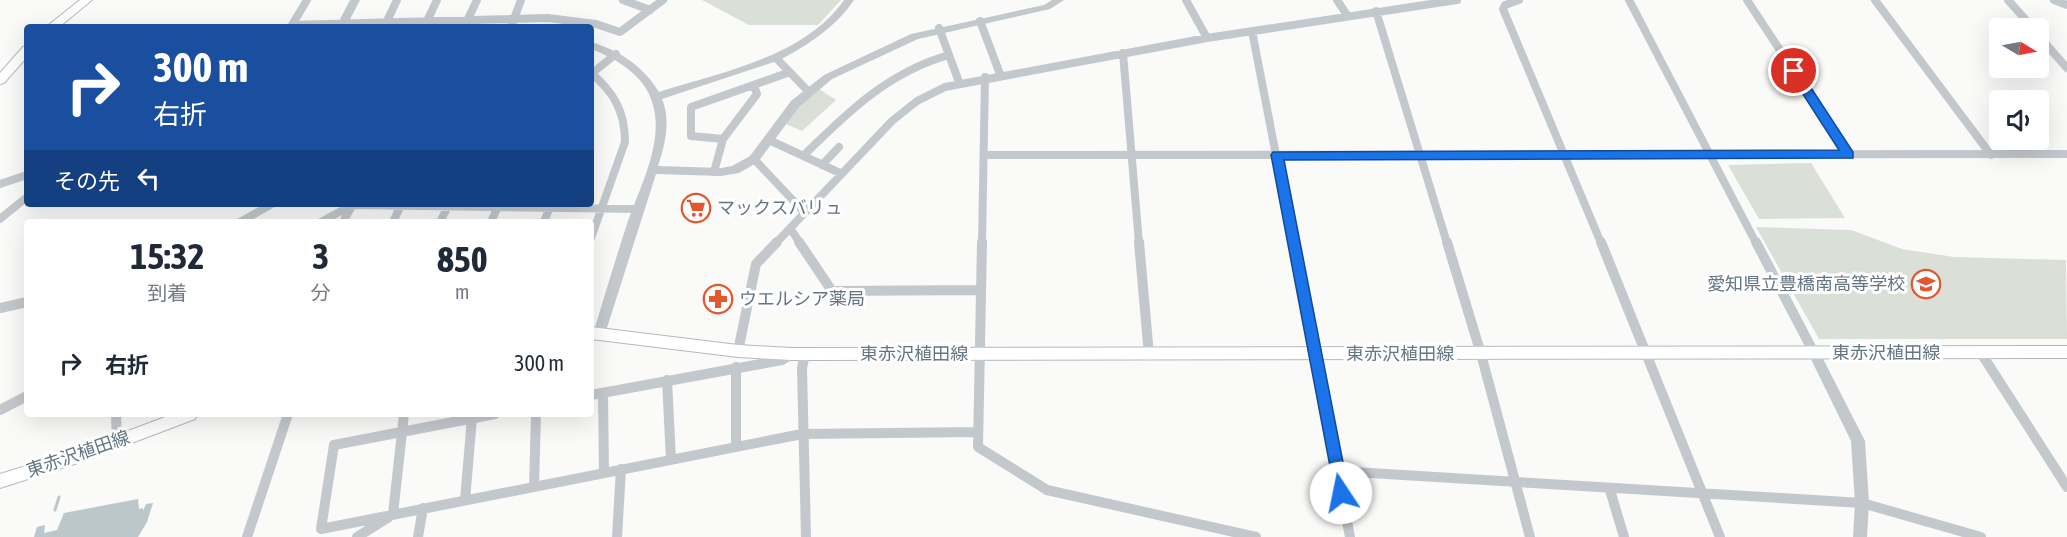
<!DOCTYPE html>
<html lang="ja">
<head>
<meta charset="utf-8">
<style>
  body { margin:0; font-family:"Asap Condensed","Noto Sans JP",sans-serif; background:#f6f6f7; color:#1f2937; height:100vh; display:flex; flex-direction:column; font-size:22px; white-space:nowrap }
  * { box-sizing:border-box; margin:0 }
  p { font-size:20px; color:#747a83 }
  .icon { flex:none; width:33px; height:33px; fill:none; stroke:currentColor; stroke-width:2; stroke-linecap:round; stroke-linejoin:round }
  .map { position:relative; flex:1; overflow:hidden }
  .drawer { position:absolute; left:24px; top:219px; width:570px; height:198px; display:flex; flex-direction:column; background:#fff; border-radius:6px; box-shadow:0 6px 24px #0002 }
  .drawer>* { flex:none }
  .guide { position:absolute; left:24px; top:24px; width:570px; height:183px; border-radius:6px; box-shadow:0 6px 24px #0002; background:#1a4fa0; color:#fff; overflow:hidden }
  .needle { width:39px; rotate:100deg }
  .fabs { position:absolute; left:1989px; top:18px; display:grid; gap:12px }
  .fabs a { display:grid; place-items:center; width:60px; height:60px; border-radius:6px; background:#fff; box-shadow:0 6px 24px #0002; font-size:30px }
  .pin { position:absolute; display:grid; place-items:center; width:51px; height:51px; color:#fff; margin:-26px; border:3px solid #fff; border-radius:50%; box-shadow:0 2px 6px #0007 }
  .me { position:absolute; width:66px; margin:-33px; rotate:349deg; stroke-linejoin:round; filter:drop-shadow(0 0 4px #0008) }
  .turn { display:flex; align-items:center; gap:21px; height:126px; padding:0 30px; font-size:27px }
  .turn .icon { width:78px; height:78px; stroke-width:2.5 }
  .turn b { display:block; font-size:42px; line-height:51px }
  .then { display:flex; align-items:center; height:57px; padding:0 30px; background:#0003; gap:12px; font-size:22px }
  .eta { display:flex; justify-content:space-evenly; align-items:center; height:102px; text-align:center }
  .eta b { font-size:36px; font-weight:700; line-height:42px }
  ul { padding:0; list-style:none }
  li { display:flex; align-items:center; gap:18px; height:84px; padding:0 30px }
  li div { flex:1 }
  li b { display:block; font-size:22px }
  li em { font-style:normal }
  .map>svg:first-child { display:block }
  .green { fill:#dadfd7 }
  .water { fill:#bbc7cb }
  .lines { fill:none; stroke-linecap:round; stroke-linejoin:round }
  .stream { stroke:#bbc7cb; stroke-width:3 }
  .secondary-casing { stroke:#b3babf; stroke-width:2 }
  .minor-far1 { stroke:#c3c8cc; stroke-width:8 }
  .minor { stroke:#c3c8cc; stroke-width:10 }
  .tertiary { fill:#c3c8cc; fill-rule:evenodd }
  .secondary { fill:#fff; fill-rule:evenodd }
  .route { fill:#1a73e8; stroke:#114b97; stroke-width:1.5 }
  .labels { text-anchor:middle; stroke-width:6; stroke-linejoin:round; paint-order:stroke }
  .poi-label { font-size:18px; fill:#657683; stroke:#fff; text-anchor:start }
  .street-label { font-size:18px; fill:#657683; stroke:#fff }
</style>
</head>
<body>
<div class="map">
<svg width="2067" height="537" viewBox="0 0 2067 537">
  <rect width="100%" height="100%" fill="#fafaf8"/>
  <path class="green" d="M702,0H841L818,25H749Z
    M819,89L836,100L802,131L786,124L802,102Z
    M1811,163L1845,218L1759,219L1728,165Z
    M1756,227L1851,230L1902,249L1954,257L2066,260L2067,339H1819Z"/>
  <path class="water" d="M138,499L139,509L143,508V511L146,504L153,503L147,522L138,537H34L37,527L45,525L44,533L57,530L64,513Z"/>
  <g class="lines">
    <path class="stream" d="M55,510L59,497"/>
    <g class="secondary-casing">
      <path id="secondary" d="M80,0H92L59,27H46Z
        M27,46V57L4,83L0,84V73L23,47Z
        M591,327L738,345L791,348L2067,346V358L791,360L738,357L591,339Z
        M173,414H197L195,419L84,461L0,488V474L83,448Z"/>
    </g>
    <path class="minor-far1" d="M307,0L292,25L548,18L596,24L620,32L663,0
      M623,0L650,10
      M1186,0L1207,38
      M1337,0L1347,15
      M1519,0L1505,5L1503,9L1601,243
      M1629,0L1756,243
      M1747,0L1849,155
      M1875,0L1991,155
      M2008,0L2033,28
      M2054,0L2067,5
      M1376,11L1447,243
      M468,19L477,0
      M427,21L437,0
      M980,21L1000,74
      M386,23L397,0
      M511,27L521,0
      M939,28L959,82
      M1252,31L1293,243
      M2038,35L2067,68
      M1123,53L1139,243
      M776,58L808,91
      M591,73C614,92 625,112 625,142L591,238
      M591,74L616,54
      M723,139L757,94L754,86
      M769,140L840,173
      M984,155L2067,154
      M803,156C847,113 888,72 949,55
      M754,159L804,212
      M822,165L839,147
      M714,172L723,139L691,136V107L790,72
      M0,184L27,175
      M0,219L27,197
      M240,222L272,204
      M321,222L352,205L638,209
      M343,222L353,204
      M393,222L401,205
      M440,222L448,206
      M491,222L499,204
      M544,222L551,204
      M790,228L800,243
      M776,243L892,121L917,101L945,87L1207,38L1457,0
      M982,243L985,77"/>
    <path class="minor" d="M799,242L832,291L981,290
      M982,242L978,447L1047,490L1256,537
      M1139,242L1149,355
      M1293,242L1350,537
      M1447,242L1481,354L1530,537
      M1601,242L1720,537
      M1756,242L1814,353
      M0,308L27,302
      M738,351L756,264L777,242
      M1981,353L2067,487
      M805,354L802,368L806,537
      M736,367V446
      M667,380L671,460
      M603,393L604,473
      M591,395L782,360L791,354
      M0,410L27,396
      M116,414L117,441
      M495,414L334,445L321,529L802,434L978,432
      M1337,471L1862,503L1981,537
      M534,486L536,414
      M1610,490L1624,537
      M465,500L472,418
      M393,514L404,414
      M247,537L288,414
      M357,537L389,517
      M418,537L423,508
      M617,537L621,469"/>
    <path class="tertiary" d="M350,0H360L346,27H336Z
      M844,0H854C835,28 809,44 780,60L662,99C671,120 665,145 658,166L721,168L732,166L750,156L791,101L824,75L911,34L1044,5L1052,0H1064L1050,9L918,39L832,79L799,107L758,162L739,173L721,176L656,174L605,334L603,338H595L593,334C604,297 615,261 627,224C639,188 664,144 653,105C646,76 617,59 591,49V42C619,50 644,67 659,92C722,72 804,57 844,0Z
      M1814,348L1818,349L1865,441L1869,503L1867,537H1853L1855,503L1851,441L1808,353L1810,349Z"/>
    <use href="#secondary" class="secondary"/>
  </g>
  <path class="route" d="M1794,67L1798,68L1853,152V158L1284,160L1349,493L1347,498L1341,500L1336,498L1271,155L1273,152L1839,150L1788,71Z"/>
  <defs>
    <g id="supermarket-ring" transform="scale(1.5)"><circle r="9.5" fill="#fff" stroke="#e4572e" stroke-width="1.5"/><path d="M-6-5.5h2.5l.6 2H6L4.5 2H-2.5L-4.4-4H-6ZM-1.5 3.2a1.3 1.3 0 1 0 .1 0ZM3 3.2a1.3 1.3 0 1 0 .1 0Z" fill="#e4572e"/></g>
    <g id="school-ring" transform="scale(1.5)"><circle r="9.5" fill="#fff" stroke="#e4572e" stroke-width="1.5"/><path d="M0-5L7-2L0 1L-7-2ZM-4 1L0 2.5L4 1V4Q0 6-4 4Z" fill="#e4572e"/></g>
    <g id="pharmacy-ring" transform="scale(1.5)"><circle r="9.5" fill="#fff" stroke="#e4572e" stroke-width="1.5"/><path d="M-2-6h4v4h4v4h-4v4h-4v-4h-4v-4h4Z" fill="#e4572e"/></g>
  </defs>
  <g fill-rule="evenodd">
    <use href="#supermarket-ring" x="696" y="208"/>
    <use href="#school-ring" x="1926" y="284"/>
    <use href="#pharmacy-ring" x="718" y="299"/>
  </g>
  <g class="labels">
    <g class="poi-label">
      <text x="717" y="214">マックスバリュ</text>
      <text x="1905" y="290" text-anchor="end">愛知県立豊橋南高等学校</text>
      <text x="739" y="305">ウエルシア薬局</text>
    </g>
    <g class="street-label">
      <text x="1886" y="359">東赤沢植田線</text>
      <text x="914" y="360">東赤沢植田線</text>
      <text x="1400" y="360">東赤沢植田線</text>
      <text transform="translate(78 454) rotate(-19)" y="6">東赤沢植田線</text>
    </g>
  </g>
</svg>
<div class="fabs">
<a><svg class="needle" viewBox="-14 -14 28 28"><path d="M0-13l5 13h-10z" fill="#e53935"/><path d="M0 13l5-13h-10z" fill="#747a83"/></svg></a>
<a><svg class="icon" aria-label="sound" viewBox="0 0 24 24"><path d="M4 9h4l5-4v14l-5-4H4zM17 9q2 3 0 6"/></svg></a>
</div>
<div class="pin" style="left:1794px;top:71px;background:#d93025"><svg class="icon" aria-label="arrive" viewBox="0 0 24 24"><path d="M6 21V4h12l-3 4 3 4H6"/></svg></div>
<svg class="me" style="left:1341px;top:493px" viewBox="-20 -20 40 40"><circle r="19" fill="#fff"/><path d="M0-13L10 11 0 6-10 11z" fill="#1a73e8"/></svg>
<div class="guide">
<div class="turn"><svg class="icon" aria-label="right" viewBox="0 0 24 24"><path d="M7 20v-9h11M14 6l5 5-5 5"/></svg><div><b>300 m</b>右折</div></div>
<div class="then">その先<svg class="icon" aria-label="left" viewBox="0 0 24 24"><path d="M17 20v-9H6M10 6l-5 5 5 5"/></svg></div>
</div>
<section class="drawer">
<div class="eta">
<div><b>15:32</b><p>到着</p></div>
<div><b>3</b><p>分</p></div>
<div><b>850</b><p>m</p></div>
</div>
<ul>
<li><svg class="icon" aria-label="right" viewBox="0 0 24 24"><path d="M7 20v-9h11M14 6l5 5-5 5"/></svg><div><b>右折</b></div><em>300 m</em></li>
</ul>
</section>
</div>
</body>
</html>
